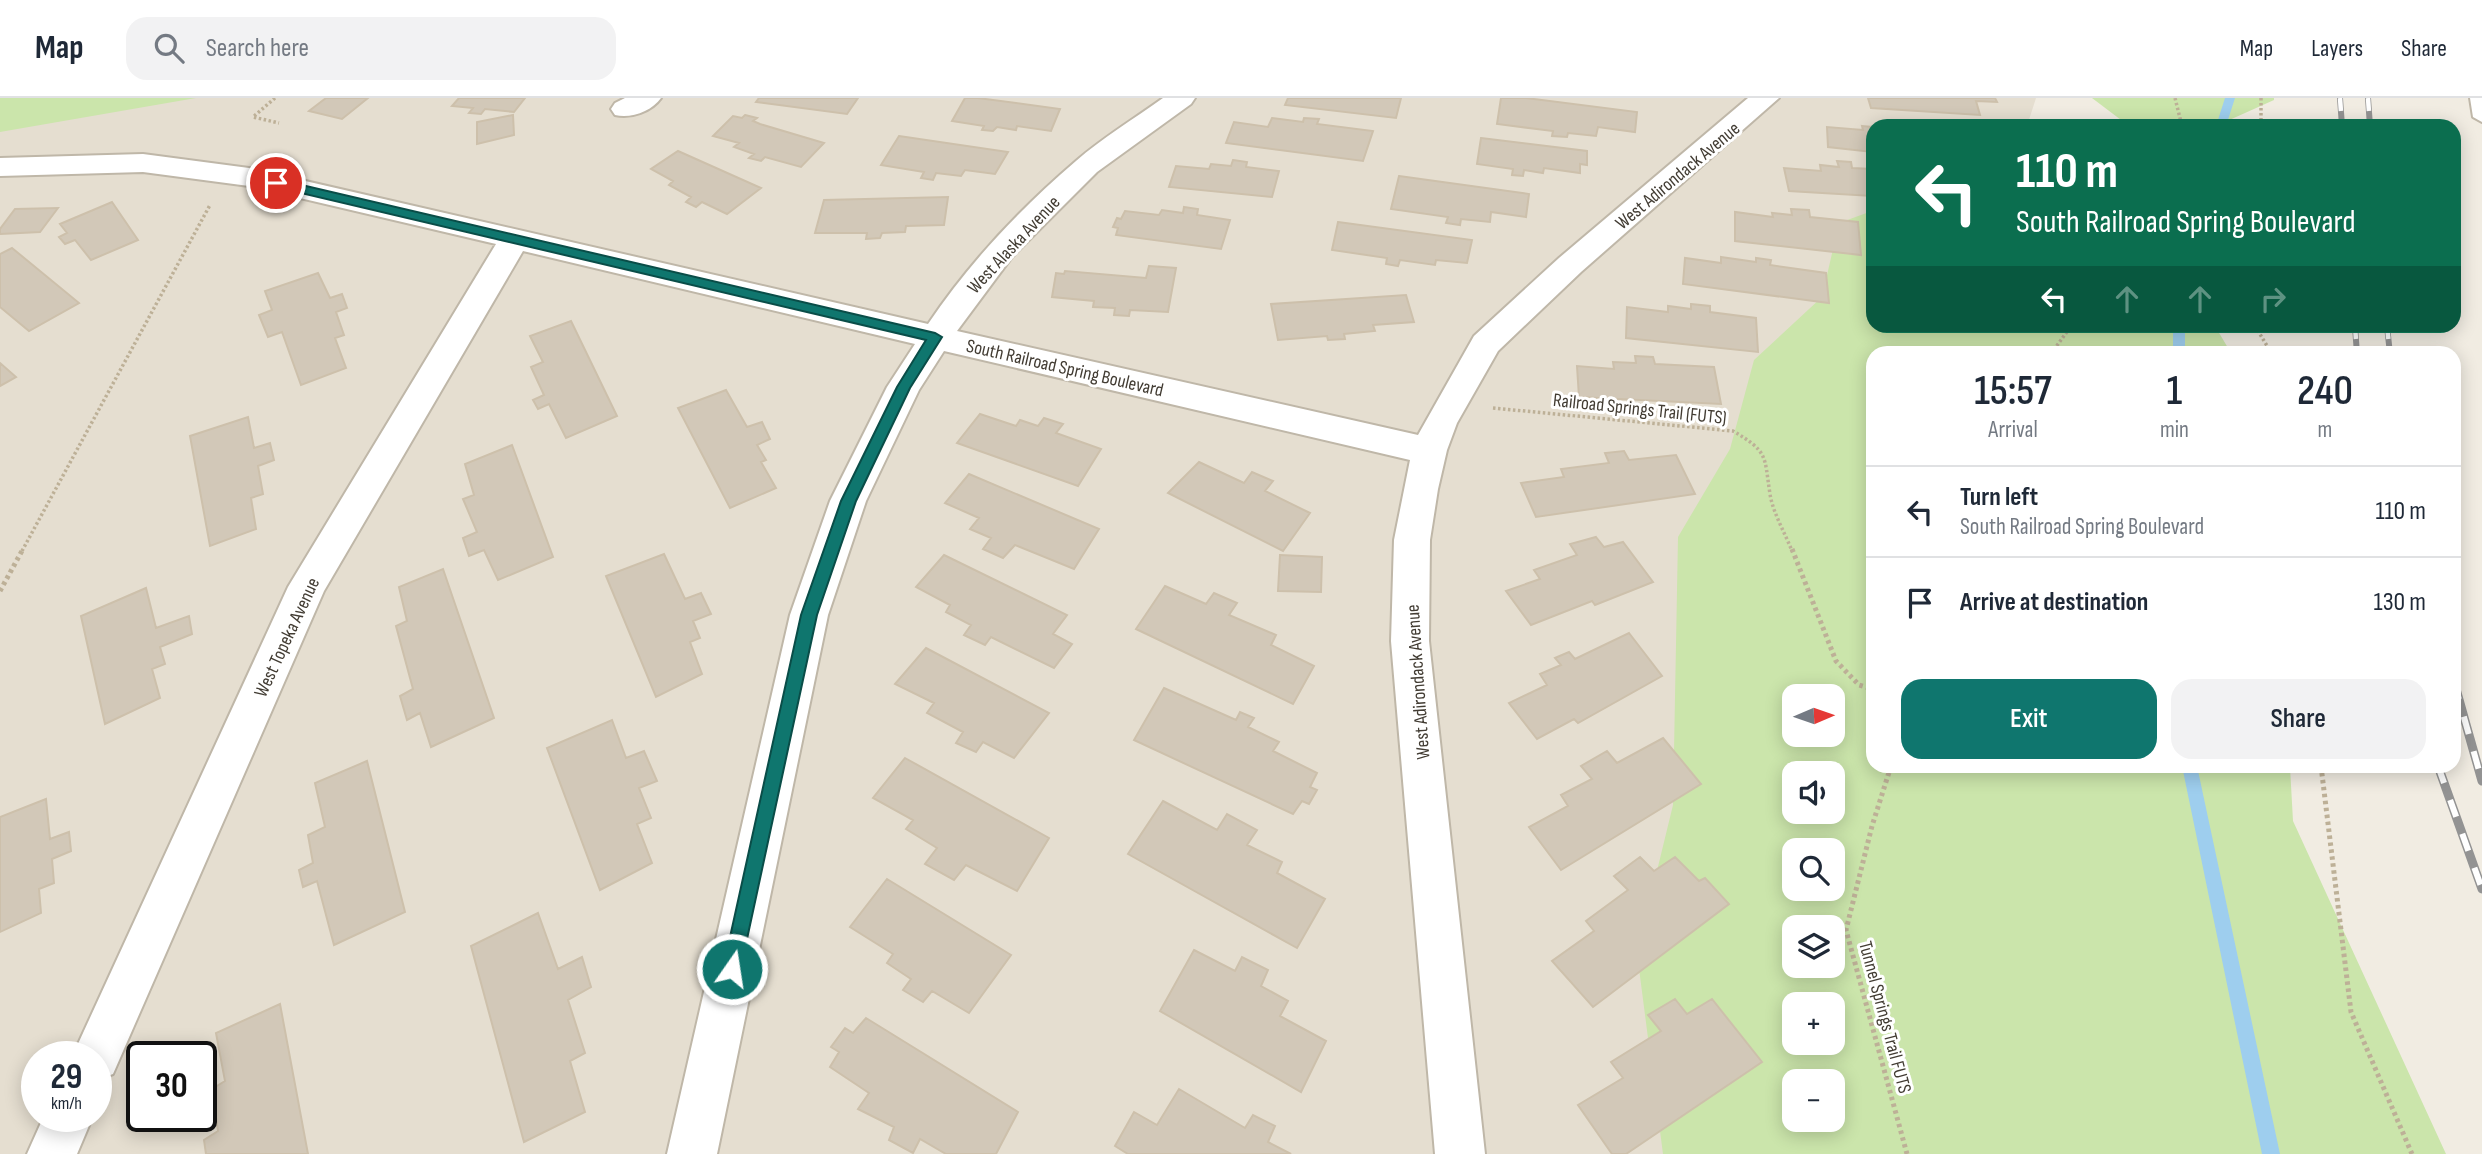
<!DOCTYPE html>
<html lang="en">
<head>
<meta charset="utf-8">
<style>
  body { margin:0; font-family:"Sofia Sans Condensed",sans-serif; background:#f2f2f3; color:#1f2937; height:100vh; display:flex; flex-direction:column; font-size:26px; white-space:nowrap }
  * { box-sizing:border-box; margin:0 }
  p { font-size:23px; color:#747a83 }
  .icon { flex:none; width:38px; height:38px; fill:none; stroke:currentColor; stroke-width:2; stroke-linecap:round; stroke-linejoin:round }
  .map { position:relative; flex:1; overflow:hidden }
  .details { position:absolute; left:1866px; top:248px; width:595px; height:427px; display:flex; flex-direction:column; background:#fff; border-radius:21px; box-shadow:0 4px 18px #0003 }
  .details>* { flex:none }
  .banner { position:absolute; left:1866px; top:21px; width:595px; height:214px; border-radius:21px; box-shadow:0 4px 18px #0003; background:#0b6e4f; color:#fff; overflow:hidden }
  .needle { width:46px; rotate:88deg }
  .controls { position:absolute; left:1782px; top:586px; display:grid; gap:14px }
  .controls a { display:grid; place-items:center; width:63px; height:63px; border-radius:14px; background:#fff; box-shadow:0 4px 18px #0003; font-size:35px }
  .speed { position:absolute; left:21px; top:943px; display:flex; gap:14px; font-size:35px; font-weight:700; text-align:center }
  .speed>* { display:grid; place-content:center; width:91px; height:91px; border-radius:50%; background:#fff; box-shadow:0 4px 18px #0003; line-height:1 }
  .speed small { font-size:18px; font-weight:400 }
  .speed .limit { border:4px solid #111; border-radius:10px; background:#fff; color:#111 }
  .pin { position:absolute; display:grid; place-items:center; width:60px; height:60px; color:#fff; margin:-30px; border:4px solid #fff; border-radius:50%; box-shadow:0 2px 7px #0007 }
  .me { position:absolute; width:77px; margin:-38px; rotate:13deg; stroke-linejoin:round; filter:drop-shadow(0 0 5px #0008) }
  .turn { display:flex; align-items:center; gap:24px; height:147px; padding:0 35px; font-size:32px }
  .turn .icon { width:91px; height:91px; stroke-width:2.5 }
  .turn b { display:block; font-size:49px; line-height:60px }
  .lanes { display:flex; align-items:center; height:66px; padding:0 35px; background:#0003; justify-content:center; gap:35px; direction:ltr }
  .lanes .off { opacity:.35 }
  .eta { display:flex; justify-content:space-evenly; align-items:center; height:119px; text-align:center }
  .eta b { font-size:42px; font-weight:600; line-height:49px }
  .cta { display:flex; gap:14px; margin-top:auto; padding:14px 35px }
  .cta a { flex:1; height:80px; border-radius:21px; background:#0f766e; color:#fff; font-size:28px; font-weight:600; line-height:80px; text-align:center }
  .cta a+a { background:#f2f2f3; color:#1f2937 }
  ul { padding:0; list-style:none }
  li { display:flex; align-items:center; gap:21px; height:91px; padding:0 35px; border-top:2px solid #e0e1e3 }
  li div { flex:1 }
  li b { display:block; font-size:26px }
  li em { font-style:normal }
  header { display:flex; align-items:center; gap:42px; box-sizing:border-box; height:98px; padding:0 35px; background:#fff; border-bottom:2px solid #e0e1e3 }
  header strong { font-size:33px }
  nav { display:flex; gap:38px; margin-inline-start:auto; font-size:24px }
  .search { width:490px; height:63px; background:#f2f2f3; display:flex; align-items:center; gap:18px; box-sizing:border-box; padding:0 24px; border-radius:21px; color:#747a83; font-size:26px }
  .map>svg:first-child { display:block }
  .residential { fill:#e5ded0; fill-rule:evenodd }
  .green { fill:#cbe5ab; fill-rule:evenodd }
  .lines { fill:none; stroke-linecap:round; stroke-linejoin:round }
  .stream { fill:#9eceee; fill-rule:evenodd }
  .building { fill:#d2c8b8; stroke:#cdc0ab; stroke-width:2 }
  .lane-casing { stroke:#bfb7a8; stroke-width:4 }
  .street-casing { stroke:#bfb7a8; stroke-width:4 }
  .path-far1 { stroke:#bdb097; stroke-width:3.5; stroke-dasharray:2.5 2.5; stroke-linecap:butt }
  .path { stroke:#bdb097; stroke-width:5; stroke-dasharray:3.5 3.5; stroke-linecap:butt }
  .lane { fill:#fff; fill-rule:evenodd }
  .street { fill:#fff; fill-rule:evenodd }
  .rail-far1-casing { stroke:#939393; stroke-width:6 }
  .rail-casing { stroke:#939393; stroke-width:9 }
  .rail-far1 { stroke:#fff; stroke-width:4.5; stroke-dasharray:13; stroke-linecap:butt }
  .rail { stroke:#fff; stroke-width:6; stroke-dasharray:18; stroke-linecap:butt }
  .route { fill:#0f766e; stroke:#0a4d48; stroke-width:2 }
  .labels { text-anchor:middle; stroke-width:6; stroke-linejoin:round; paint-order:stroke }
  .street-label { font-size:19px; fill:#423c33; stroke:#fff }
</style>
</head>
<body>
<header>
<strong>Map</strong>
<div class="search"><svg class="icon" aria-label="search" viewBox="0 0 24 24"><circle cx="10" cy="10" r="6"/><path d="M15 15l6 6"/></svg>Search here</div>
<nav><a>Map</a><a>Layers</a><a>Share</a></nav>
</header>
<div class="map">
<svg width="2482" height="1056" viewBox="0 0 2482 1056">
  <rect width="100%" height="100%" fill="#f1ece2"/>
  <path class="residential" d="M0,0H2036L2027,28H1872V228L1726,422L1794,868V1022H1832L1845,1056H0ZM37,959H96V1018H37ZM142,959H201V1018H142Z"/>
  <path class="green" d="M0,0H196L0,34Z
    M2092,0H2274V2L2216,28H2129Z
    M1872,113V228H2215L2231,255L1872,256V668L2290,669L2293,723L2446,1056H1663L1637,855L1673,707L1678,439L1730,351L1754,262L1822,199L1839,125ZM1794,598H1832V637H1794ZM1794,676H1832V714H1794ZM1794,752H1832V791H1794ZM1794,830H1832V868H1794ZM1794,906H1832V945H1794ZM1794,984H1832V1022H1794Z"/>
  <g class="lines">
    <path class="stream" d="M2225,0H2235L2226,28H2216Z
      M2173,228H2185V256H2173Z
      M2182,668H2197L2280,1056H2262Z"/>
  </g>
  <path class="building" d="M326,0H368L342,21L309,13Z
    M459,0H525L514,14L485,11L481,16L469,15L473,10L452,8Z
    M759,0H858L847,16L756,4Z
    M965,0H978L1060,11L1051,33L1017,28L1016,32L997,29L993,33L982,32L984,28L952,23Z
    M1288,0H1401L1396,20L1285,7Z
    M1501,0H1526L1637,14L1635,34L1598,29L1596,38L1568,35L1567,39L1552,38L1553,33L1497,26Z
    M1868,0H1995L1997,4L1976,3L1980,17L1871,10Z
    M513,17L514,37L477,46V24Z
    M745,17L757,20L753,23L760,26L824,45L801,69L765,59L761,63L749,60L754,56L734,49L739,45L713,38L733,18L742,20Z
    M1272,20L1303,24L1304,20L1319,21L1317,26L1373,33L1363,63L1226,45L1234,24L1268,29Z
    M1862,28L1872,29V54L1828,49L1827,29L1863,32Z
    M899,38L1008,54L995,76L965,72L961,78L936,75L933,82L921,80L924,74L881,67Z
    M1481,40L1587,53V67L1580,66V75L1544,70L1543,75L1524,72L1523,78L1512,77L1513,71L1477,66Z
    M678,53L761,90L727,116L702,104L696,109L686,104L691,99L669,87L673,83L651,71Z
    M1233,62L1247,64L1246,69L1279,73L1272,99L1169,89L1176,68L1209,71L1211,66L1231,68Z
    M1837,63L1851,64L1852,70L1872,71V98L1789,93L1784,70L1821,73L1820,67L1839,69Z
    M1399,78L1529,96L1526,119L1491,114L1490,124L1461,121L1460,127L1446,125L1448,119L1391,111Z
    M948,99L944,127L906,128L905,134L882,135L880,140L866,141L867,135H815L824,102Z
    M112,104L138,142L91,162L75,142L65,146L59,139L67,135L60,126Z
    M1184,109L1198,111L1197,117L1230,122L1221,151L1116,137L1118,130L1113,129L1117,120L1121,121L1125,113L1159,117L1162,112L1183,115Z
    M58,110L40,134L0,136V131L15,111Z
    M1791,111L1809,112L1810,119L1858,124L1861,157L1735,143V114L1773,119L1772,115L1792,117Z
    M1338,124L1472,142L1467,165L1436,162L1435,167L1400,162L1398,168L1386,166L1387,160L1332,152Z
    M12,150L79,205L29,233L0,209V156Z
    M1721,159L1756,164V160L1771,162L1770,167L1826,175L1829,205L1683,186L1685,160L1721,165Z
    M1149,168L1176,170L1168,214L1130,212L1129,218L1114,217L1115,210L1093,209L1094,203L1052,199L1056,175L1064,176L1065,173L1146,180Z
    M318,175L330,200L342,196L347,210L336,214L344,237L335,240L346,270L301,287L282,234L268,239L259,217L272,212L265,193Z
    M1406,197L1414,224L1373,227L1375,233L1344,236L1345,241L1328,242L1327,238L1278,242L1271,206Z
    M1691,206L1710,208V214L1756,220L1758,254L1626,240L1627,209L1668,214V208L1691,211Z
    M571,223L617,318L566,340L549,306L538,311L533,302L544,297L531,269L543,264L530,238Z
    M1635,258L1653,259L1655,266L1714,269L1721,306L1579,299L1577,268L1614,271L1613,264L1636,265Z
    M0,265L16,279L0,288Z
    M726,292L747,329L762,324L770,341L757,347L766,362L761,364L776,390L730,410L678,310Z
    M980,316L1016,328L1020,322L1038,328L1044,320L1063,326L1056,335L1101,351L1078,388L957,345Z
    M248,319L254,350L270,345L274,362L258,368L263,396L251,400L256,431L210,448L190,338Z
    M512,347L553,459L498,482L484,452L469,458L463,440L477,434L463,401L474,397L465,366Z
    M1624,353L1629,362L1676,357L1695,396L1536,419L1521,385L1564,379L1561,371L1609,365L1605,355Z
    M1199,364L1244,385L1252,374L1273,383L1265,393L1310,415L1283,453L1168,395Z
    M969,376L1099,431L1074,471L1015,447L1003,460L983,451L991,440L970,431L979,420L945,405Z
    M1596,439L1604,449L1623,444L1653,484L1595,507L1592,503L1531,527L1506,493L1540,481L1534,472L1577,457L1570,446Z
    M664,456L685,501L701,495L711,516L693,523L700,540L690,544L702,576L656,599L606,478Z
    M944,457L1067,517L1053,536L1072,546L1054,570L991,539L985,547L964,537L971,527L946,514L950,507L916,489Z
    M1280,457L1322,459L1321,494L1278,493Z
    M443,471L494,620L431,649L420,615L407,622L400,598L413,591L396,528L407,523L399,489Z
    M1165,488L1206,506L1214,495L1237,505L1229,517L1276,537L1271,547L1314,568L1293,606L1136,531Z
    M146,490L156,530L189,518L192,536L160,549L165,566L152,571L160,600L105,626L81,518Z
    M1629,535L1662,578L1578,625L1574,621L1537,641L1509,605L1547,587L1540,576L1561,567L1555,560L1569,554L1575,561Z
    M926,550L1049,615L1014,660L983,644L976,654L956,645L963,634L927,615L934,605L895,586Z
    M1164,590L1236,622L1240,614L1254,620L1248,629L1279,644L1273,653L1317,675L1310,689L1317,692L1309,706L1302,703L1293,716L1134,642Z
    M612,622L626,660L644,653L657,683L639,690L651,720L637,726L652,765L600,792L547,650Z
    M1663,640L1701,686L1561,772L1529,729L1568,708L1561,697L1592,681L1581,668L1607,653L1617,665Z
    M905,660L1049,740L1017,793L966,767L954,782L925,766L937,750L906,731L913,722L873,700Z
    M367,663L405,814L334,847L317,783L303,789L299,772L313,765L308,737L325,729L315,685Z
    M46,701L50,741L69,734L71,753L52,761L54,785L39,791L41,815L0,834V719Z
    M1163,703L1217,732L1227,716L1257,732L1247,747L1282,764L1277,775L1325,801L1297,850L1128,756Z
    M1640,759L1654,773L1675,759L1699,783L1705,780L1729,806L1593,909L1552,863L1594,833L1586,823L1628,792L1614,778Z
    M887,781L1011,857L969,915L932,893L923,904L903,892L911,881L887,865L893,856L850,829Z
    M538,815L558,871L582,859L591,889L568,902L585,955L570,963L585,1014L524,1044L471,848Z
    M1194,852L1235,873L1242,859L1268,872L1261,888L1288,903L1280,918L1326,943L1301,994L1160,913Z
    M1675,901L1687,916L1712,901L1762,964L1626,1056H1612L1578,1007L1623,980L1611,964L1661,933L1648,917Z
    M280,906L308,1056H206L204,1042L218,1033L212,991L225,983L216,935Z
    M866,920L1018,1014L996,1056H946L920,1041L913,1055L889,1042L894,1029L858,1011L869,995L830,969L839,954L831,949L845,930L853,935Z
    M1179,991L1245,1030L1253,1017L1275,1028L1268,1044L1291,1056H1128L1115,1048L1134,1014L1157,1027Z"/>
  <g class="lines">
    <g class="lane-casing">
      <path id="lane" d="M2470,0H2482V24L2473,19Z"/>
    </g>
    <g class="street-casing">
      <path id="street" d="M625,0H661C652,13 631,21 615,17L611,11L615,5Z
        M1163,0H1195L1191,6L1097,74L1012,159L957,233L1418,337L1474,238L1559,160L1748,0H1779L1581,174L1498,253L1457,325L1447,352L1438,391L1430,442L1429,543L1485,1056H1435L1391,543L1394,442L1410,362L944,253L919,292L866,403L828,517L717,1056H667L790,517L830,403L887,289L915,246L523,153L324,493L113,976L96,982V959H72L288,489L496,146L249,88L143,74L0,78V60L143,56L249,70L928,226C969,165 1020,111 1076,63C1102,40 1134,21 1163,0Z
        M44,1018H93L77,1056H27Z"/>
    </g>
    <path class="path-far1" d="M275,0L253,19L279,25
      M2175,0L2182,28
      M2261,0V28
      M2255,228L2272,256
      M2051,256L2071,228
      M1493,310L1733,333C1769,354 1764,358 1770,396C1773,415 1785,435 1792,453
      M22,453L210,107"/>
    <path class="path" d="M1792,451L1836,563L1859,587L1872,591
      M0,493L23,451
      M1891,668L1872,728L1846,832L1907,1056
      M2321,668L2351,914L2412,1056"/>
    <use href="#lane" class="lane"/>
    <use href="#street" class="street"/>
    <g class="rail-far1-casing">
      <path id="rail-far1" d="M2340,0L2342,28
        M2368,0L2370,28
        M2355,228L2357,256
        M2387,228L2390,256"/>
    </g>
    <g class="rail-casing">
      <path id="rail" d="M2454,584L2482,683
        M2438,668L2482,791"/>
    </g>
    <use href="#rail-far1" class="rail-far1"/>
    <use href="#rail" class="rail"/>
  </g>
  <path class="route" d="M276,81L935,235L942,239L910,290L856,403L817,517L739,878L732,880L726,878L723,871L801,517L841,403L897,289L926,242L271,88L270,85Z"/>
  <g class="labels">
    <g class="street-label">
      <text transform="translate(1677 77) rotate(-40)" y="7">West Adirondack Avenue</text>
      <text transform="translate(1013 146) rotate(-47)" y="7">West Alaska Avenue</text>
      <text transform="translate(1065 269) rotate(13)" y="7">South Railroad Spring Boulevard</text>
      <text transform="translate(1640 310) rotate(6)" y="7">Railroad Springs Trail (FUTS)</text>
      <text transform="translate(286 539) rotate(-65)" y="7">West Topeka Avenue</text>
      <text transform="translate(1417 584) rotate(-94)" y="7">West Adirondack Avenue</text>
      <text transform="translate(1886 919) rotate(75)" y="7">Tunnel Springs Trail FUTS</text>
    </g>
  </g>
</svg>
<div class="controls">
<a><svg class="needle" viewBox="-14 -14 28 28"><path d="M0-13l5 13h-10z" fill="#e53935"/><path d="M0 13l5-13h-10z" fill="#747a83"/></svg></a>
<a><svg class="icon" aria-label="sound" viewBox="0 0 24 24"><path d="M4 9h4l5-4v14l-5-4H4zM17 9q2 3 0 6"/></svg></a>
<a><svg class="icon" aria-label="search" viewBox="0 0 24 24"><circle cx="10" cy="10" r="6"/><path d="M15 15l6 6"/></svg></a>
<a><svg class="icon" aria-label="layers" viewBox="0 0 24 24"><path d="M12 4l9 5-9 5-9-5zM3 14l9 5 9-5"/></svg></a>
<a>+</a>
<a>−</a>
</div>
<div class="speed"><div>29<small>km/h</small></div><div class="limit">30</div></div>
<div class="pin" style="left:276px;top:85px;background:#d93025"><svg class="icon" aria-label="arrive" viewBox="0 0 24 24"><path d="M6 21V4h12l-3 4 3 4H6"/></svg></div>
<svg class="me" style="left:732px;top:871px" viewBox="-20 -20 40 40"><circle r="17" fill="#0f766e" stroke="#fff" stroke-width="3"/><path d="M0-11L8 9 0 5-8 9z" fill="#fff"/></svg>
<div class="banner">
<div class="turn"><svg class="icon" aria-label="left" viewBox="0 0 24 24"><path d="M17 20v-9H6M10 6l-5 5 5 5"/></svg><div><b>110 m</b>South Railroad Spring Boulevard</div></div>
<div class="lanes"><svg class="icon" aria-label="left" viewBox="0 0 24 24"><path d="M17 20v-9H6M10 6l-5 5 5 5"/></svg><svg class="icon off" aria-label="ahead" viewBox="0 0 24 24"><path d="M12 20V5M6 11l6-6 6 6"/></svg><svg class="icon off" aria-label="ahead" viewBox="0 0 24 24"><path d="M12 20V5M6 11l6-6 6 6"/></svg><svg class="icon off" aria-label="right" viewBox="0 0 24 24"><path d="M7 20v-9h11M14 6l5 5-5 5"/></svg></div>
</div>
<section class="details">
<div class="eta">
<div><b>15:57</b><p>Arrival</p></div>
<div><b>1</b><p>min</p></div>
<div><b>240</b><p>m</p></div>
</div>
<ul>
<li><svg class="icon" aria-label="left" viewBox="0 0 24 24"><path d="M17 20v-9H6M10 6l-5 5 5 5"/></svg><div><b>Turn left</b><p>South Railroad Spring Boulevard</p></div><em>110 m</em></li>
<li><svg class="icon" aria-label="arrive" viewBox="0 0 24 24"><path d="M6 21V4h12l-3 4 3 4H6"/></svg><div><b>Arrive at destination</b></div><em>130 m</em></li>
</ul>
<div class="cta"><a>Exit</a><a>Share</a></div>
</section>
</div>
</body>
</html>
